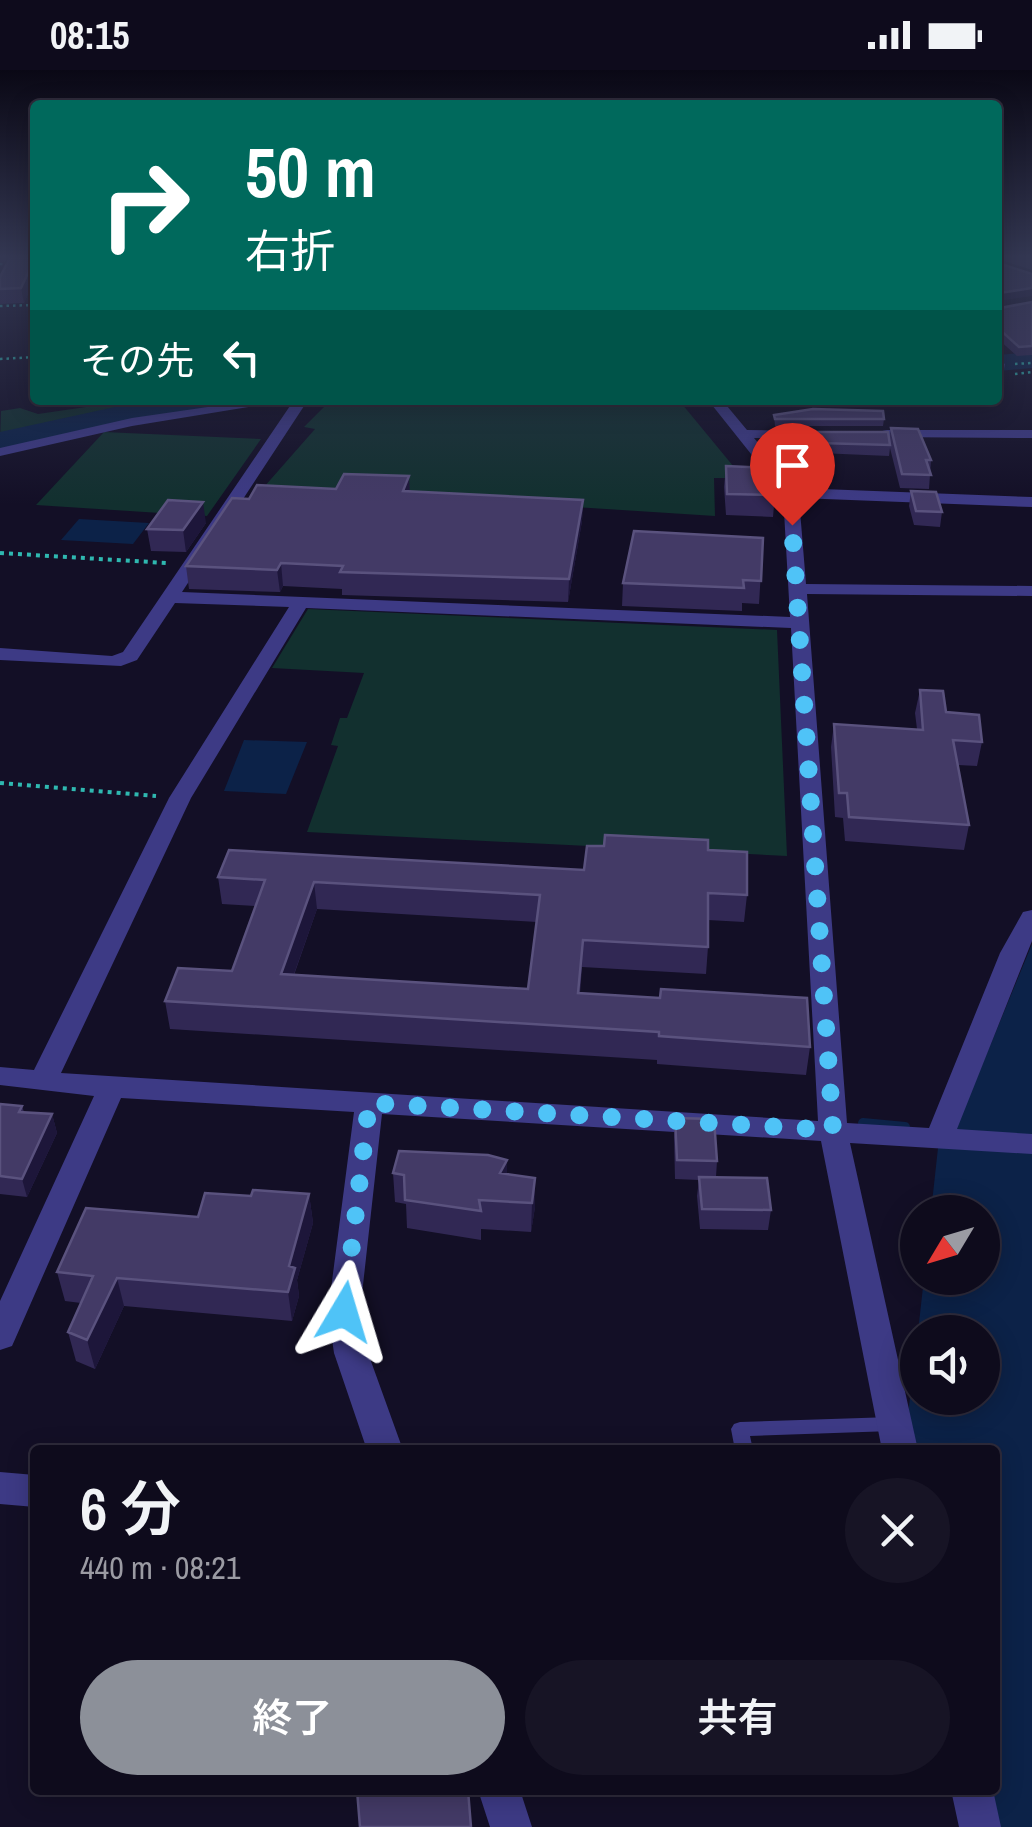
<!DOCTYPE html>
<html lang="ja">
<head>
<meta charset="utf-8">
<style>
  body { margin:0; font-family:"Archivo Narrow","Noto Sans JP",sans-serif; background:#171425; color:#f1f3f6; height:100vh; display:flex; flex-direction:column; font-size:38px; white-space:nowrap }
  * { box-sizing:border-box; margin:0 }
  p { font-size:32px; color:#9b9ba3 }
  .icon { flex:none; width:55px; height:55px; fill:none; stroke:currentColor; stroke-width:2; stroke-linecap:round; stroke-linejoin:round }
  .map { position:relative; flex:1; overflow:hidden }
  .side { position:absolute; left:30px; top:1375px; width:970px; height:350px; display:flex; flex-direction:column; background:#0e0b1c; border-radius:10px; box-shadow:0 5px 25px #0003,0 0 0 2px #2e2b3b }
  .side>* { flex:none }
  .guide { position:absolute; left:30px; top:30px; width:972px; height:305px; border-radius:10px; box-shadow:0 5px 25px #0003,0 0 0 2px #2e2b3b; background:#00695c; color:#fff; overflow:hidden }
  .needle { width:65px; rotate:232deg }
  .tools { position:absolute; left:900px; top:1125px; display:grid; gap:20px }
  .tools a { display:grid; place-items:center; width:100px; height:100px; border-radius:50%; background:#0e0b1c; box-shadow:0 5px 25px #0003,0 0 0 2px #2e2b3b; font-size:50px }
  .pin { position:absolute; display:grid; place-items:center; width:85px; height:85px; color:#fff; margin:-102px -42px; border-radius:50% 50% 50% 0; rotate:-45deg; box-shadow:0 0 10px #0007 }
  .pin .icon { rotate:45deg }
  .me { position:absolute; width:110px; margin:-55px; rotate:7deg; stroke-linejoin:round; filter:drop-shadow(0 0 8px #0008) }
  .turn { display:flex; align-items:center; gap:35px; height:210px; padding:0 50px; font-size:45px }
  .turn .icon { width:130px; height:130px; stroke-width:2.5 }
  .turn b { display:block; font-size:70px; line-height:85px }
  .then { display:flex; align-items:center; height:95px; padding:0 50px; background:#0003; gap:20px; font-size:38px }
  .round { display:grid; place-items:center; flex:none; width:105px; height:105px; border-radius:52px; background:#171425 }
  .summary { display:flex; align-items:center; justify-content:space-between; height:170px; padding:0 50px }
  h1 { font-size:60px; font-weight:600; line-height:75px }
  .button { display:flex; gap:20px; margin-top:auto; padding:20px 50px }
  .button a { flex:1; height:115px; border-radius:60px; background:#8c9099; color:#fff; font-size:40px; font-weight:600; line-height:115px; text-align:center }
  .button a+a { background:#171425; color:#f1f3f6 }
  .status { display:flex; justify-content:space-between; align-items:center; height:70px; padding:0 50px; background:#0e0b1c; direction:ltr }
  .status svg { height:28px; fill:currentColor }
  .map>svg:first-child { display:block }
  .green { fill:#12302f }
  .water { fill:#0c2248 }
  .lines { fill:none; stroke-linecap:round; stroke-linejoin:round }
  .stream { stroke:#0c2248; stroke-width:10 }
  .river { fill:#0c2248; fill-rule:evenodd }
  .path-far1 { stroke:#2fb8b0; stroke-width:2.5; stroke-dasharray:2.5 4; stroke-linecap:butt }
  .path { stroke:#2fb8b0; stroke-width:4; stroke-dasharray:4 5; stroke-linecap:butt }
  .lane { fill:#3d3a85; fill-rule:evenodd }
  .street { fill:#3d3a85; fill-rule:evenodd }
  .wall { fill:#312854; fill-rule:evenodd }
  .shaded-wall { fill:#1d163a }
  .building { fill:#433a66; stroke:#5a527e; stroke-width:2.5; fill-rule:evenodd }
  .route { stroke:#4fc3f7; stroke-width:18; stroke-dasharray:0 32.4 }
</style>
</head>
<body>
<div class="status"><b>08:15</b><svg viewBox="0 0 49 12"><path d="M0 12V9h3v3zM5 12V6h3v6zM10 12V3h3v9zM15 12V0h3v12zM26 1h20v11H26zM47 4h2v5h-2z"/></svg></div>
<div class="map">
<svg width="1032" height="1757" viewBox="0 0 1032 1757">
  <rect width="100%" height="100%" fill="#130f26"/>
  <path class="green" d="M134,330H253L65,357L0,372L1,341L20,338L38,344Z
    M473,330L682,334L743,408H714L715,446L264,417L315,359L304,357L327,334Z
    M104,362L261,369L207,446L36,435Z
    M308,539L777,560L787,786L307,762L338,676L331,675L340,648H347L364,603L272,598Z"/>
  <path class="water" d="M79,449L149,453L133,474L61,470Z
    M244,670L307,672L286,724L224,721Z
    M1032,874V1757H989L981,1720H995V1380H910L906,1362L917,1268L918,1328H982V1262H918L924,1208H982V1142H931L938,1078L959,1051Z"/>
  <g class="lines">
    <path class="stream" d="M863,1053L905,1057"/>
    <path class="river" d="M1032,282V298L998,301V285Z
      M147,330H226L221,336L151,347L0,380V362Z"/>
    <path class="path-far1" d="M0,194H12
      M0,236L35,235
      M0,289L35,287
      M1015,294L1032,293
      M1015,304L1032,302"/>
    <path class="path" d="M0,483L167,493
      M0,713L156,726"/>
    <path class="lane" d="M892,1347L898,1349L901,1354L898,1359L892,1361L750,1366L753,1380H735L731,1359L734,1354L740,1352Z"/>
    <path class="street" d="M998,290L1005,294L1004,299L998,300Z
      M256,330H292L132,356L0,386V378L132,348Z
      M294,330H308L182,522L790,547L783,424L708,330H722L747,360L817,361V367L812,368H754L796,418L1032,427V437L799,428L806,514L1032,516V526L807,524L847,1053L929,1058L1000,883L1023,842L1032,840V871L957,1059L1032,1064V1084L850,1073L918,1380H882L821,1071L382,1044L360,1242L368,1283L403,1380H367L334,1283L328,1242L354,1042L121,1028L16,1267L12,1276L0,1280V1231L94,1026L0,1015V997L34,1000L169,728L289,537L175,533L137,590L121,596L0,590V578L112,586L123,582ZM306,538L791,558L818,1051L61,1003L191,728Z
      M887,360H1032V368L882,367V361Z
      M0,1402L35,1405V1437L0,1434Z
      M478,1720H520L532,1757H490Z
      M951,1720H993L1001,1757H959Z"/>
  </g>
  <path class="wall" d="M0,188H35V208L24,233L0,234V207L8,191L0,192Z
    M998,188H1032V200L998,189V231Z
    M1032,232V285L1017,286L998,269V235L1000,238Z
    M774,345L884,349L883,356H775Z
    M891,358L931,390L929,419L900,418L890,378L889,386L819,383L818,389L786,388L780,372L781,362L889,369Z
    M726,396L775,425L773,447L726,445L724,417Z
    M336,419L583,430L582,451L568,532L342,525V519L283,516L280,522L189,519L186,496L249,429Z
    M911,421L942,442L940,457L914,455L909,436Z
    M206,453L186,482L151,481L147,459Z
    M763,468L759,534L742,533V541L622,536L623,513Z
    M920,620L982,672L977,696L958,695L969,755L964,780L845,771L843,748L835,747L831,677L834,654L917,659L915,643Z
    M708,780L747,825L744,852L708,850V877L706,904L582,897L580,923L810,977L806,1005L657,994V990L170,959L165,931L232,901L255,836L222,834L218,807L584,800ZM317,839L537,852L528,919L294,905Z
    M0,1034L22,1036L24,1042L52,1044L57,1063L27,1127L0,1124Z
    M675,1048L717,1091L716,1107L771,1140L768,1160L700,1159L697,1126L699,1110L675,1109L674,1067Z
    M507,1090V1104L535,1137L531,1162L481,1159V1170L407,1158L406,1134L395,1132L393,1103Z
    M309,1124L313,1153L297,1210L299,1226L292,1251L124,1236L95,1299L76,1291L68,1262L81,1233L65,1231L57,1202L251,1126Z"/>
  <path class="shaded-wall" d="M35,188V208L24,233L21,218Z
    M1032,218V226L998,231L999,223Z
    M409,406L410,427L403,421Z
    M583,430L582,451L568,532L569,509Z
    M203,432L206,453L186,482L183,460Z
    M281,493L283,516L280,522L277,500Z
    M314,812L317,839L284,932L281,904Z
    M52,1044L57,1063L27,1127L22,1109Z
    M507,1090V1119L500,1132V1103Z
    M535,1108V1137L531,1162L532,1133Z
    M309,1124L313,1153L297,1210L299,1226L292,1251L288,1222L289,1196Z
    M117,1208L124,1236L95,1299L87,1270Z"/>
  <path class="building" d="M10,188H35L21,218L0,219V207Z
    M998,188V193L1032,204V218L999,223L998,228Z
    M1032,232V276L1019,277L998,258V235L1000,238Z
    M813,339L883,341L884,349H775L774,345Z
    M891,358L918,359L931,390H926L931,405L902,404Z
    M781,362H888L890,375L819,373V379L787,378Z
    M726,396L772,398L775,425L727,424Z
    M344,404L409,406L403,421L583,430L569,509L340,502L343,496L281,493L277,500L186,496L232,428L249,429L257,415L336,419Z
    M911,421L936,422L942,442L916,441Z
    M168,430L203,432L183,460L147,459Z
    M634,461L763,468L761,511L743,510L744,518L623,513Z
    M920,620L943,621L946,642L979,645L982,672L953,670L969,755L849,747L847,723H839L834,654L923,660Z
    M605,765L708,770V780L747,782V825L708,823V877L583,870L578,923L660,928L661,919L807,928L810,977L659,966V962L165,931L178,898L232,901L265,810L218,807L229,780L584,800L587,776H604ZM314,812L540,825L528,919L281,904Z
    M0,1034L22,1036L19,1042L52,1044L22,1109L0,1106Z
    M675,1048L714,1049L717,1091L677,1090Z
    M399,1081L488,1085L507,1090L500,1103L535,1108L532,1133L479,1130L481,1141L405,1130L404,1105L393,1103Z
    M699,1107L767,1108L771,1140L702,1139Z
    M253,1120L309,1124L289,1196L295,1198L288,1222L117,1208L87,1270L68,1262L93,1206L57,1202L86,1138L198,1147L205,1123L251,1126Z
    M357,1720H420L421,1725L468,1720L471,1757H360Z"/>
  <linearGradient id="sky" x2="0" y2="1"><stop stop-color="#0a0815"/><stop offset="0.43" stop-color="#333752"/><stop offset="1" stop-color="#333752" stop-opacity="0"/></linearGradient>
  <rect width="1032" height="434" fill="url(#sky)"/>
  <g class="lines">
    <path class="route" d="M344,1242L369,1033L833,1060L792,455"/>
  </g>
</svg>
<div class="tools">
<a><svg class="needle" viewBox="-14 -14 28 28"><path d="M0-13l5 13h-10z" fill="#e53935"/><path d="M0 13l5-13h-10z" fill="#9b9ba3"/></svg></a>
<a><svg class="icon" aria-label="sound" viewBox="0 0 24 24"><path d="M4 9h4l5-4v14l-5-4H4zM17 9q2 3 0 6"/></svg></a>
</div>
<div class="pin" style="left:792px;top:455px;background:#d93025"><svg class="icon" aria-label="arrive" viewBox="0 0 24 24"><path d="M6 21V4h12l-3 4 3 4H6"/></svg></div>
<svg class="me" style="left:344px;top:1242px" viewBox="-20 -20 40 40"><path d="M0-17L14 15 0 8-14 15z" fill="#4fc3f7" stroke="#fff" stroke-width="4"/></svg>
<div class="guide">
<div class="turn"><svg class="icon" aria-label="right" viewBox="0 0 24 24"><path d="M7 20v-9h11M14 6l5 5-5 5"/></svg><div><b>50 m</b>右折</div></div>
<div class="then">その先<svg class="icon" aria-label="left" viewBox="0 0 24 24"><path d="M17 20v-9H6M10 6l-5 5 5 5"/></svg></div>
</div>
<section class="side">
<div class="summary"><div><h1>6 分</h1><p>440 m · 08:21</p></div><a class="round"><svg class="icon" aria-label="close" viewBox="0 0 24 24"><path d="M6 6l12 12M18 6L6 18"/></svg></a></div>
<div class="button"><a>終了</a><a>共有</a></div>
</section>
</div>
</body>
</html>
